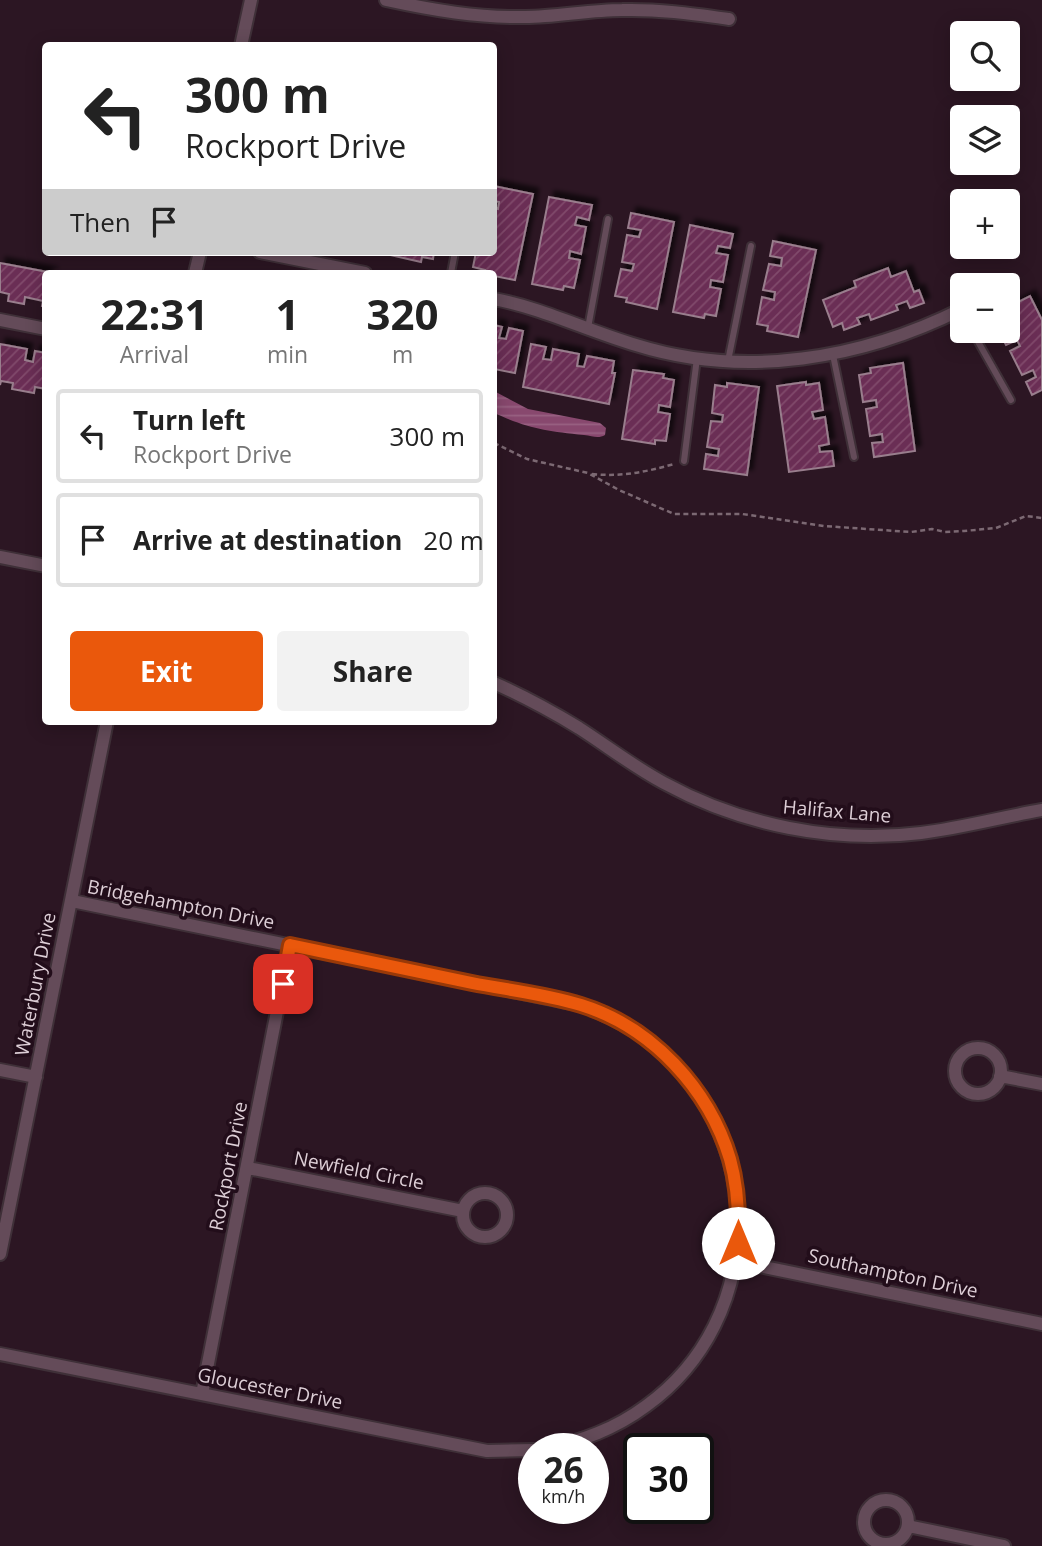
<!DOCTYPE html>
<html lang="en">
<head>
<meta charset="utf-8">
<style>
  body { margin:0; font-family:"Open Sans",sans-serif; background:#f2f2f2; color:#222; height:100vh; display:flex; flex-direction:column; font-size:26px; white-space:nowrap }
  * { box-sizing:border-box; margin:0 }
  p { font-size:23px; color:#767676 }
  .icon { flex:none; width:38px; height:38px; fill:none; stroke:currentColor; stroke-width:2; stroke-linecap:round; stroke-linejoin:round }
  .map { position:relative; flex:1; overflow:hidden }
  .details { position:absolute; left:42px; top:270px; width:455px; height:455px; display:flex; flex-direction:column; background:#fff; border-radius:7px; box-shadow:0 4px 18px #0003 }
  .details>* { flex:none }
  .top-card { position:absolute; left:42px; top:42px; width:455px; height:214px; border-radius:7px; box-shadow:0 4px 18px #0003; background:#fff; color:#222; overflow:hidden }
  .buttons { position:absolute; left:950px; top:21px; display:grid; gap:14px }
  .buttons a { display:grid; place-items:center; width:70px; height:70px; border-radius:7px; background:#fff; box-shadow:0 4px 18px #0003; font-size:35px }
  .speed { position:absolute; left:518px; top:1433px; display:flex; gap:14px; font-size:35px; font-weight:700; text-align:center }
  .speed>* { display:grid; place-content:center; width:91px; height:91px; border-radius:50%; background:#fff; box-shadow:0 4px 18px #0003; line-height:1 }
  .speed small { font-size:18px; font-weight:400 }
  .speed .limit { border:4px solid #111; border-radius:10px; background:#fff; color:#111 }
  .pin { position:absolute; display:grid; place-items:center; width:60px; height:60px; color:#fff; margin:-30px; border-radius:14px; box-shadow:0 4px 10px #0006 }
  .me { position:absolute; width:77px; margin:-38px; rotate:0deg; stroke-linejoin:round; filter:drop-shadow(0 0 5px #0008) }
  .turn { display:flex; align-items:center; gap:24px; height:147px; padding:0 28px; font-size:32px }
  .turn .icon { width:91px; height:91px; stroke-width:2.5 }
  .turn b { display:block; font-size:49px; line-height:60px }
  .then { display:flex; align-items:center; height:66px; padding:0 28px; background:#0003; gap:14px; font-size:26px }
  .eta { display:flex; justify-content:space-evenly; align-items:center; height:119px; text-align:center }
  .eta b { font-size:42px; font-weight:700; line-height:49px }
  .cta { display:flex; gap:14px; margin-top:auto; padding:14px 28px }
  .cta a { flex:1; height:80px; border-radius:7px; background:#ea580c; color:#fff; font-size:28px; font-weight:700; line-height:80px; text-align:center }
  .cta a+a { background:#f2f2f2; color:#222 }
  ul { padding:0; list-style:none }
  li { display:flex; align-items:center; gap:21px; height:94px; margin:0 14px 10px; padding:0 14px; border:4px solid #e0e0e0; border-radius:7px }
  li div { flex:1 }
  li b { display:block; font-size:26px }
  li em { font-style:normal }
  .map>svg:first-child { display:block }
  .water { fill:url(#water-rules) }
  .building { fill:url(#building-hatch); stroke:#997e8d; stroke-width:2; filter:url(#shadow) }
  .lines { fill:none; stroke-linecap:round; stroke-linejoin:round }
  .lane-casing { stroke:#3f3038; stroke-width:10 }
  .street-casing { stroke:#3f3038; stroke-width:16 }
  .path { stroke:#7c6973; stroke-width:2.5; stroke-dasharray:5 3.5; stroke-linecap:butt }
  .lane { stroke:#644b59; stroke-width:6 }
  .street { stroke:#644b59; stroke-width:12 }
  .route-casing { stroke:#983908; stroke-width:18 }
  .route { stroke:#ea580c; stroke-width:12 }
  .labels { text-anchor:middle; stroke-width:7; stroke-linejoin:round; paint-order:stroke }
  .street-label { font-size:19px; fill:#ddced6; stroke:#220d1a }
</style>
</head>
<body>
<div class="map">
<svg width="1042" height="1546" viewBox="0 0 1042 1546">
  <defs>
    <pattern id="water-rules" width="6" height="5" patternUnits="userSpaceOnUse" patternTransform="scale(1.75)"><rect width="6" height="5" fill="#88486e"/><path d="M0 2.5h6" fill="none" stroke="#986182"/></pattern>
    <pattern id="building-hatch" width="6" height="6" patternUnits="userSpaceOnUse" patternTransform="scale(1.75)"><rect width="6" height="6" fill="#6b2d54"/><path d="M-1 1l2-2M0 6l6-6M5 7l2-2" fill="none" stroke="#804a6c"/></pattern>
    <filter id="shadow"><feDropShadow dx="5.5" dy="-5.5" stdDeviation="2" flood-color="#0009"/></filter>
  </defs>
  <rect width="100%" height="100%" fill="#2c1623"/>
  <path class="water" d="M494,391L528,409L600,423L606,428L605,435C598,439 593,436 584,435C546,431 530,429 494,413Z"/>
  <path class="building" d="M494,186L533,194L515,280L494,276V273H484L485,270L473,267L476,252H494V208L498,209L499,202L494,201Z
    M549,197L592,205L589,220L577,217L575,225L586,227L581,254L570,251L569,258L580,260L574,288L564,286L563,290L532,284Z
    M631,213L674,222L657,309L626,302L627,298L615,296L621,269L632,271L634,264L622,262L627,235L639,237L641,230L628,228Z
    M690,225L733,234L730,248L718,246L716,253L728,255L723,282L711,280L710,287L721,289L716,316L705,314L704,318L673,312Z
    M773,241L816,250L798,337L767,331L768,326L757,324L762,297L774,300L775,292L763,290L769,264L781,266L782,258L770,256Z
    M390,252H434L433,259L422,257L421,262L390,255Z
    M0,263L53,273H46V307L42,306L43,301L25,297L24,304L8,301L9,294L0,292Z
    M888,268L891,277L906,271L914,292L919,290L924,303L910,308L907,301L896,305L898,310L871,320L869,314L857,318L860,324L844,330L842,323L833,327L823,300L856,287L854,281Z
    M1030,296L1042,320V390L1032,395L1026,382L1036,377L1033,370L1022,375L1010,351L1020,346L1017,340L1006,345L999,331H1008V307Z
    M494,325L502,327L499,338L506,339L509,328L523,331L515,373L494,369Z
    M0,344L27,349L25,360L33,362L35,351L46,353V389L35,387L34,393L12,389L13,383L1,381L0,385Z
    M531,344L546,347L543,359L551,360L553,349L579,354L577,366L584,367L587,356L614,361L612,373H615L609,404L523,387Z
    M903,363L915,451L874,457L872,443L883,442L882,434L870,436L866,409L877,407L876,400L863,402L859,375L871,373L870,368Z
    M633,370L664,374L663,378L674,380L670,407L659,405L658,412L670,414L666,441L655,440V444L622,439Z
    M806,382V385L819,383L823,410L812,412L814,419L825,417L829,444L819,446L820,452L832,451L834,466L789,472L777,386Z
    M727,383L759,387L747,475L704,469L706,454L718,456L719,449L707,447L711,421L722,422L723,415L712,413L715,385L727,387Z"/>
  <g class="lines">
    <g class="lane-casing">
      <path id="lane" d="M451,273L455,252
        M588,328L608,219
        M972,331L1011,400
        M833,355L854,457
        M728,361L751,246
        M684,461L697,358"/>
    </g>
    <g class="street-casing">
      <path id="street" d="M386,0C432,10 478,18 525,17C557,17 589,10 622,10C658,9 693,14 729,19
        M241,46L251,0
        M260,252L365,273
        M195,273L200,252
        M1004,285L1009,282
        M494,299C542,308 588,331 636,345C745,379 862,359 962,309
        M0,320L46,329
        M0,557L46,566
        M494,683C523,696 551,711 579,728C607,746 634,767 664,783C741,825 834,844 921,833C962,828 1002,817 1042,810
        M72,901L581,1005C607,1015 633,1027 655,1046C767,1139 767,1319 646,1406C615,1429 582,1441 544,1449
        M955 1071a23 23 0 1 1 46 0a23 23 0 1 1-46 0Z
        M0,1070L36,1077
        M1000,1076L1042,1084
        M248,1168L463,1211
        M463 1215a22 22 0 1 1 44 0a22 22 0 1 1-44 0Z
        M0,1254L107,721
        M735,1261L1042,1324
        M0,1354L487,1451L534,1450
        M202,1394L290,945
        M864 1522a22 22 0 1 1 44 0a22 22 0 1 1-44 0Z
        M908,1526L1004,1546"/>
    </g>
    <path class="path" d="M494,443L527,459L588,473L619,490L674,514H742L824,526L911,532L932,529L945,532L964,531L996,528L1026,516L1042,518
      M592,474C621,477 646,472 674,464"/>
    <use href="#lane" class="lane"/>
    <use href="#street" class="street"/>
  </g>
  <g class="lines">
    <g class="route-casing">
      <path id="route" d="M283,984L290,945C351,958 411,970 472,983C508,990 546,994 581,1005C652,1027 709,1089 730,1159C738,1187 739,1215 738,1243"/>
    </g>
    <use href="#route" class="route"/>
  </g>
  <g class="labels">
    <g class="street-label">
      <text transform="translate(837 811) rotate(5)" y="7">Halifax Lane</text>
      <text transform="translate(181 904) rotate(11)" y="7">Bridgehampton Drive</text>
      <text transform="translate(35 984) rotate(-79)" y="7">Waterbury Drive</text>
      <text transform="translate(228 1166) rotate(-79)" y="7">Rockport Drive</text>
      <text transform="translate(359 1170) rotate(11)" y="7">Newfield Circle</text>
      <text transform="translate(893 1273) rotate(12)" y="7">Southampton Drive</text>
      <text transform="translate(270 1388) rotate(11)" y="7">Gloucester Drive</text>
    </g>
  </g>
</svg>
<div class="buttons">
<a><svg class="icon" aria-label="search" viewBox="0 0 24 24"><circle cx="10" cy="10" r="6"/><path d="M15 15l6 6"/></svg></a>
<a><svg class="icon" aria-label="layers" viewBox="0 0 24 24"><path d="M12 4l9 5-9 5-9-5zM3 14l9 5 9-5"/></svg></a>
<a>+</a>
<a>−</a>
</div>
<div class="speed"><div>26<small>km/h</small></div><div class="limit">30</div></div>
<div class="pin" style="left:283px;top:984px;background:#d93025"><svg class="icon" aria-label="arrive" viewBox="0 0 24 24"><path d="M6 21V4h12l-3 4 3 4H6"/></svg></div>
<svg class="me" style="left:738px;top:1243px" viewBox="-20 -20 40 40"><circle r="19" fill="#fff"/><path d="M0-13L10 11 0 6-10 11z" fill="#ea580c"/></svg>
<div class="top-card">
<div class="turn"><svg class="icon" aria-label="left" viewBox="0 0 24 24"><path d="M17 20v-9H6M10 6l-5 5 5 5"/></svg><div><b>300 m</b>Rockport Drive</div></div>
<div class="then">Then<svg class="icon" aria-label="arrive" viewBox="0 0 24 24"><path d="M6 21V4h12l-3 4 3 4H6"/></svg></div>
</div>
<section class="details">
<div class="eta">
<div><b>22:31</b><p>Arrival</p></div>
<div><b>1</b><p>min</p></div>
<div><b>320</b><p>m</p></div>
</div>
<ul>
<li><svg class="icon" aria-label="left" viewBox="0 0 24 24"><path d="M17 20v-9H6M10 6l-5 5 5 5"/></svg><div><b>Turn left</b><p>Rockport Drive</p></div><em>300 m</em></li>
<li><svg class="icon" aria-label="arrive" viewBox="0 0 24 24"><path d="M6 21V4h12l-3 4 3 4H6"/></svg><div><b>Arrive at destination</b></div><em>20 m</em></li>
</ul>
<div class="cta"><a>Exit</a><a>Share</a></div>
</section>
</div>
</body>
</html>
